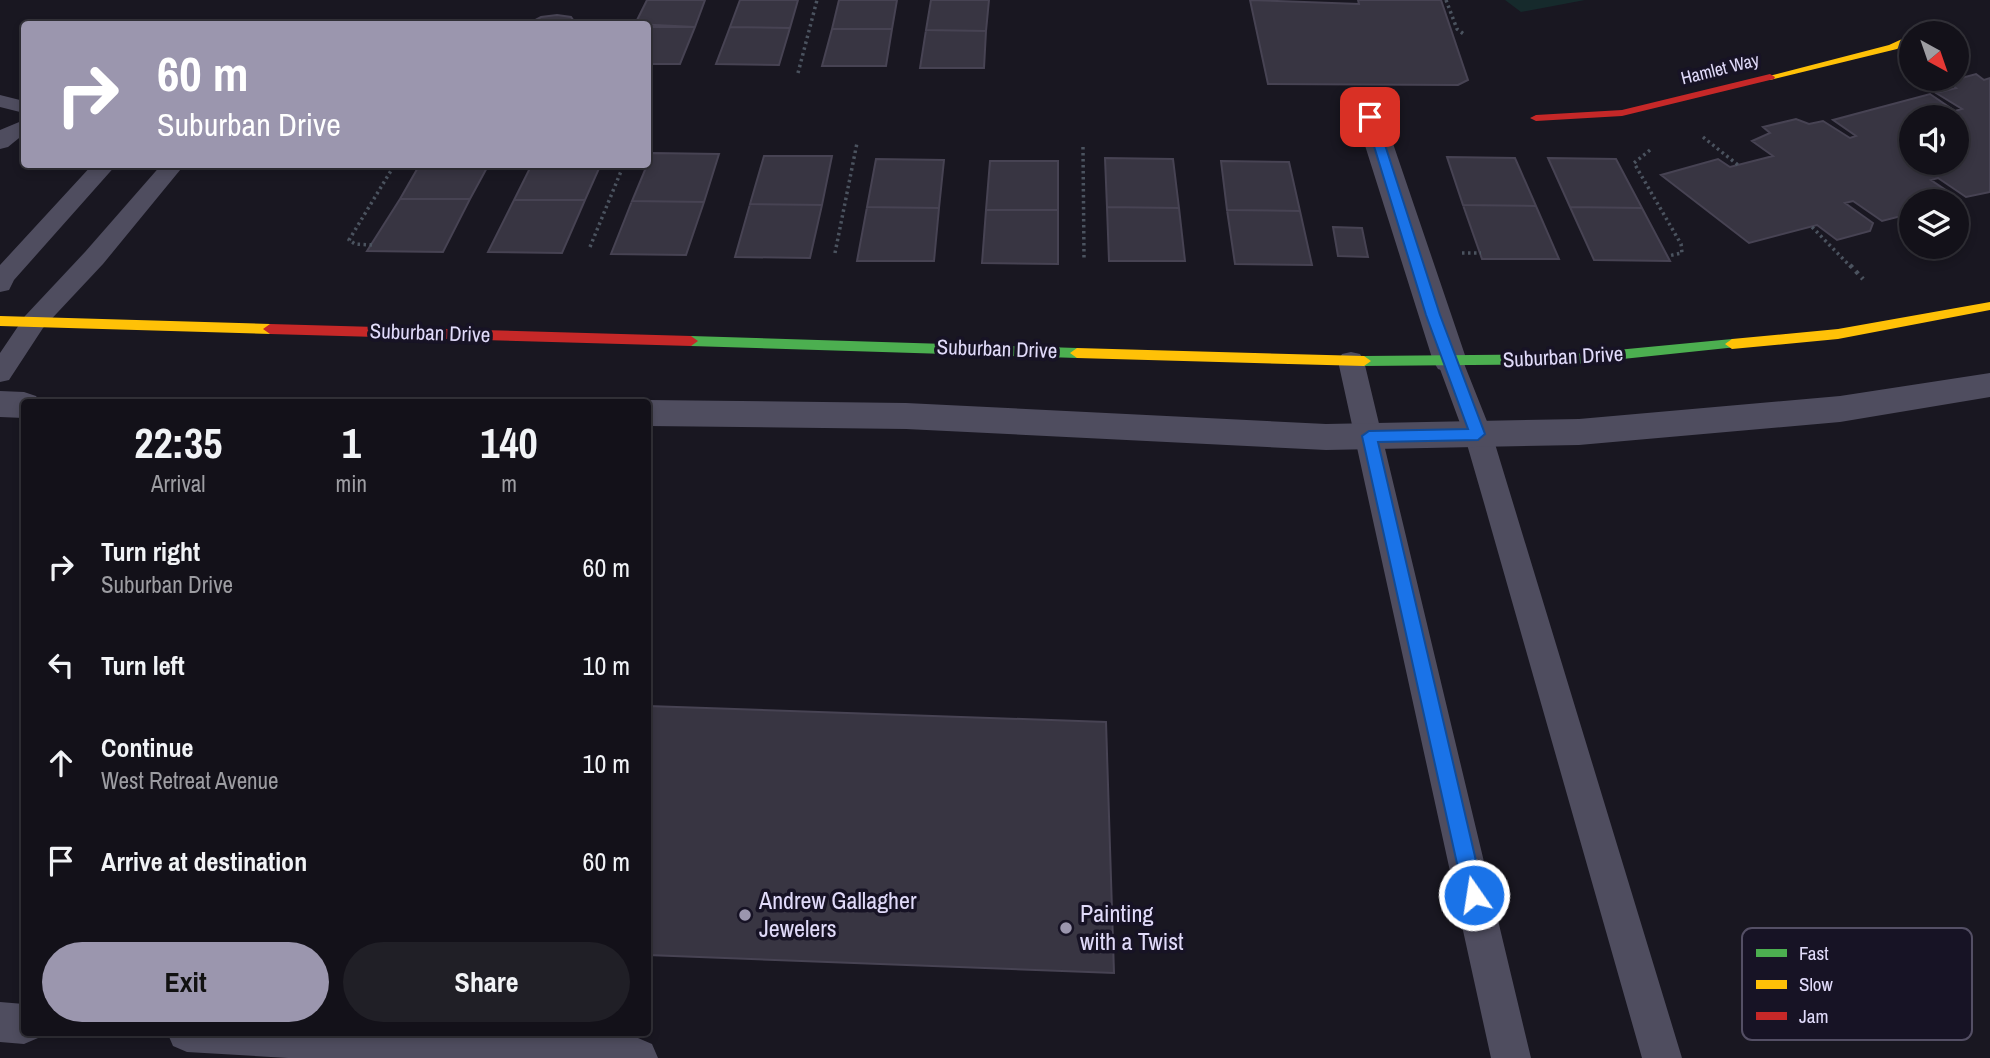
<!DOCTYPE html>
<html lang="en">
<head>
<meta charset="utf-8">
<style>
  body { margin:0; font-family:"Archivo Narrow",sans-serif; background:#201f26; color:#f1f3f6; height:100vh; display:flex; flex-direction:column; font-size:26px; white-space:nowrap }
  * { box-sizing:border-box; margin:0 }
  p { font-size:23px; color:#9d9da2 }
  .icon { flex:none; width:38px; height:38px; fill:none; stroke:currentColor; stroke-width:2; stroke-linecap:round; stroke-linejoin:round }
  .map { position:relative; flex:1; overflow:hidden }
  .side { position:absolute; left:21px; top:399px; width:630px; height:637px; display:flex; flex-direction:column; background:#131119; border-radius:7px; box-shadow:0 4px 10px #0003,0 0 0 2px #323138 }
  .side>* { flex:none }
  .banner { position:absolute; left:21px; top:21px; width:630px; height:147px; border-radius:7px; box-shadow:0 4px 10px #0003,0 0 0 2px #323138; background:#9b96ae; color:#fff; overflow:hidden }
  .needle { width:46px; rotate:140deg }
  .fabs { position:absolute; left:1899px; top:21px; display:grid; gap:14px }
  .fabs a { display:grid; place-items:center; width:70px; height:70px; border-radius:50%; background:#131119; box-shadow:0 4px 10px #0003,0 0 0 2px #323138; font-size:35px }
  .pin { position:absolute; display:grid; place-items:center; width:60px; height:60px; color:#fff; margin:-30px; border-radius:14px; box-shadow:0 4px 10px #0006 }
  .me { position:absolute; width:77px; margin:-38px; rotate:347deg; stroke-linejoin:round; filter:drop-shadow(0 0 5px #0008) }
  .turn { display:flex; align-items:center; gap:24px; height:147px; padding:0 21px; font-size:32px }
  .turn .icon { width:91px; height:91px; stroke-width:2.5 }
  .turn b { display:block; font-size:49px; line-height:60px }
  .eta { display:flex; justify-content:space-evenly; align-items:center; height:119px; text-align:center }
  .eta b { font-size:42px; font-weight:700; line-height:49px }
  .action { display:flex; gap:14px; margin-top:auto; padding:14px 21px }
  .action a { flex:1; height:80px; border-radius:42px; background:#9b96ae; color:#111; font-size:28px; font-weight:700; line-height:80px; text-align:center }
  .action a+a { background:#201f26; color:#f1f3f6 }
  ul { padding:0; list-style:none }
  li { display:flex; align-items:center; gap:21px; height:98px; padding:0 21px }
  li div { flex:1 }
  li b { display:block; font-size:26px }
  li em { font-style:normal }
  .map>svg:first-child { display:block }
  .green { fill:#162a2c }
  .building { fill:#383542; stroke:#474353; stroke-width:2; fill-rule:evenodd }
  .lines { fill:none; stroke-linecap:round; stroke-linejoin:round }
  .path-far1 { stroke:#4b535f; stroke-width:3.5; stroke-dasharray:2.5 3.5; stroke-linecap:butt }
  .path { stroke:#4b535f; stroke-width:4.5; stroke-dasharray:3.5 5; stroke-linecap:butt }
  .lane { fill:#4f4d5f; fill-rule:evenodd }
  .street { fill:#4f4d5f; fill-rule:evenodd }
  .fast { fill:#4caf50; fill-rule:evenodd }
  .slow { fill:#ffc107; fill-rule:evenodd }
  .jam { fill:#c62828; fill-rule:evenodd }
  .route { fill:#1a73e8; stroke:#114b97; stroke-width:2 }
  .poi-dot { fill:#9b96ae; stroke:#171325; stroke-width:2.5 }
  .labels { text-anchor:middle; stroke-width:7; stroke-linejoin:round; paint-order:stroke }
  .far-street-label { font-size:18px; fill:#e1dbfa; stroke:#171325 }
  .street-label { font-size:21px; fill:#e1dbfa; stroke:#171325 }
  .near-poi-label { font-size:24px; fill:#e1dbfa; stroke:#171325; text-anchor:start }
  .key { fill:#171325; stroke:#544f65; stroke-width:2 }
  .key-label { font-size:19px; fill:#e1dbfa }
</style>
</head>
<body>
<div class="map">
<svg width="1990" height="1058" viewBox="0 0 1990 1058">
  <rect width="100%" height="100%" fill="#191721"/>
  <path class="green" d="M1505,0H1585L1521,12Z"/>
  <path class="building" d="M647,0H705L695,27L635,24Z
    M740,0H798L790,28L730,27Z
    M839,0H897L892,29H832Z
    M931,0H989L986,31L926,30Z
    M1250,0L1359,4L1358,0H1441L1468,80L1458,85L1268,84Z
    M557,15L571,17L576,24H528L541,17Z
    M648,27H695L680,64H648Z
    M730,27L790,28L779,65L716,64Z
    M832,29H892L886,66H822Z
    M926,30L986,31L984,68H920Z
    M1976,74L1984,80L1990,78V192L1966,197L1938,178L1931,180L1959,199L1911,201V219L1905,215L1882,221L1853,201L1845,203L1873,223L1870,231L1837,240L1817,225L1749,243L1661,175L1718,159L1730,167L1773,156L1752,141L1770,133L1763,127L1796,119L1809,124L1823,121L1850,138L1856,136L1833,120L1930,94L1955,111L1962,109L1936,93L1956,88L1947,82ZM1911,117H1956V163H1911Z
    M652,153L719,154L704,202L632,201Z
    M764,156H832L822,205L750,204Z
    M1447,157L1515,158L1536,206L1463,205Z
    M1105,158L1173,159L1179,208L1107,207Z
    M1548,158L1616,159L1642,208L1570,207Z
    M876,159L944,160L939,208L867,207Z
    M990,161H1058V210H986Z
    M1221,161L1289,162L1300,211L1227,210Z
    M420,164H489L470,199H400Z
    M532,164H601L585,200H514Z
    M400,199H470L443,252L367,251Z
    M514,200H585L562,253L488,252Z
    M632,201L704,202L686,255L611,254Z
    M750,204L822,205L810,258L735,257Z
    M1463,205L1536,206L1559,259H1482Z
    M867,207L939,208L934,261H857Z
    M1107,207L1179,208L1185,261H1109Z
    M1570,207L1642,208L1670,261L1594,260Z
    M986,210H1058V264L982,263Z
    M1227,210L1300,211L1312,265L1235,264Z
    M1333,227L1362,228L1368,257L1338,256Z
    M648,706L1106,722L1114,973L648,955Z"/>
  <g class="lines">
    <path class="path-far1" d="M1446,0L1457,29L1465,35
      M798,73L817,0
      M1703,137L1738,165
      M1083,147L1084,258
      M1650,150L1634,163L1681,244L1682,253L1668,256
      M1812,227L1851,267
      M372,245L355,244L349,240L395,164
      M590,247L624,164
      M835,253L857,143
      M1462,253H1481"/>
    <path class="path" d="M1850,265L1863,279"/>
    <path class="lane" d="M0,95L24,101V113L0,107Z
      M24,120V134L8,147L0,149V130Z
      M93,164H117L14,280L9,290L0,292V265Z
      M162,164H185L103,264L43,328L9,380L0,382V353L25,316L85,252Z
      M1351,352L1360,354L1364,361L1531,1058H1491L1338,361L1342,354Z
      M1450,352L1459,354L1463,361L1492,434L1682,1058H1642L1484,503L1464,434L1437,361L1441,354Z
      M0,1002L24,1004V1032H41L38,1038L24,1044L0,1042Z
      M167,1032H548L638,1038L652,1044L658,1058H288L187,1052L173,1046Z"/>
    <path class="street" d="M1370,109L1380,111L1384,117L1467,361L1462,369L1450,373L1438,369L1433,361L1356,117L1360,111Z
      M1990,373V397L1840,422L1579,445L1326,450L906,429L648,426V402H640L648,400L906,403L1326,424L1579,419L1840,396Z
      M0,391L24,392L36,396L40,402H24V418L0,417Z"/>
    <path class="fast" d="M691,336L1077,348L1084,353L1077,358L691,346L684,341Z
      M1732,339L1739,344L1737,347L1575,364L1364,366L1357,361L1364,356L1575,354Z"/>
    <path class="slow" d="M1911,35V41L1897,49L1770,80L1765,77L1889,45Z
      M1990,302V310L1838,339L1732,349L1725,344L1732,339L1838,329Z
      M0,316L270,324L277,329L270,334L0,326Z
      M1077,348L1364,356L1371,361L1364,366L1077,358L1070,353Z"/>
    <path class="jam" d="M1770,74L1775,77L1774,79L1622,116L1536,121L1530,118L1536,115L1622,110Z
      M270,324L691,336L698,341L691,346L270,334L263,329Z"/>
  </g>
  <path class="route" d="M1370,114L1376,117L1440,315L1485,434L1478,440L1378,442L1484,895L1481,902L1474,905L1467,902L1464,895L1362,436L1369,431L1468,429L1426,315L1365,117Z"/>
  <g class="poi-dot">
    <circle cx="745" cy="915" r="7"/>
    <circle cx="1066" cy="928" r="7"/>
  </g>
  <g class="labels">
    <g class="far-street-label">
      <text transform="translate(1720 69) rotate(-14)" y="6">Hamlet Way</text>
    </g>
    <g class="street-label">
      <text transform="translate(430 333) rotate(2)" y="7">Suburban Drive</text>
      <text transform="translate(997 349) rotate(2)" y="7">Suburban Drive</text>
      <text transform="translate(1563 357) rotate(-3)" y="7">Suburban Drive</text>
    </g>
    <g class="near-poi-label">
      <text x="759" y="909">Andrew Gallagher<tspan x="759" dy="28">Jewelers</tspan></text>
      <text x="1080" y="922">Painting<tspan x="1080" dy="28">with a Twist</tspan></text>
    </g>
  </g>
  <rect x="1742" y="928" width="230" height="112" rx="10" class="key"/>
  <rect x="1756" y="949" width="31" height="8" fill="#4caf50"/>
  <rect x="1756" y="980" width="31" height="9" fill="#ffc107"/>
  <rect x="1756" y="1012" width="31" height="8" fill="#c62828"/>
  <g class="key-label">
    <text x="1799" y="960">Fast</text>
    <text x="1799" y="991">Slow</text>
    <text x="1799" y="1023">Jam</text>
  </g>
</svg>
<div class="fabs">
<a><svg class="needle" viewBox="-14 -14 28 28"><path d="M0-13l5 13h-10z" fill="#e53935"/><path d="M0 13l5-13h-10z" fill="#9d9da2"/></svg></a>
<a><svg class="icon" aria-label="sound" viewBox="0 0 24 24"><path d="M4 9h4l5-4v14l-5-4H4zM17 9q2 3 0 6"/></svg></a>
<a><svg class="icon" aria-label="layers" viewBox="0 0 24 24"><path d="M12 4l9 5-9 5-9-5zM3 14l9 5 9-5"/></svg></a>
</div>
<div class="pin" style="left:1370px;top:117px;background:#d93025"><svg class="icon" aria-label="arrive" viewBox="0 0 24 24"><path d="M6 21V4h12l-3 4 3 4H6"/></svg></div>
<svg class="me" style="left:1474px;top:895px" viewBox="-20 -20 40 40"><circle r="17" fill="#1a73e8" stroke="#fff" stroke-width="3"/><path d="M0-11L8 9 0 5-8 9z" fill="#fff"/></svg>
<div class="banner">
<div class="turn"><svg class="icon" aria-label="right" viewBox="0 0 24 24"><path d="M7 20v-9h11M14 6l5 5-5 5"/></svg><div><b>60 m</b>Suburban Drive</div></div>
</div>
<section class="side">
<div class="eta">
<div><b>22:35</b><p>Arrival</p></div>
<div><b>1</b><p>min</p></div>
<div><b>140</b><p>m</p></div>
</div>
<ul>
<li><svg class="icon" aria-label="right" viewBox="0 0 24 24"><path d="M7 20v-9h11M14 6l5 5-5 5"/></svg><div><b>Turn right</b><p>Suburban Drive</p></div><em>60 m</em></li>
<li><svg class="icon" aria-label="left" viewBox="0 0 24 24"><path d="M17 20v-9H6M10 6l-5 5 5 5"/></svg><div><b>Turn left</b></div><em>10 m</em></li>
<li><svg class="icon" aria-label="ahead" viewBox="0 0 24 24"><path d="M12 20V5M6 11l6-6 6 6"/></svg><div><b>Continue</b><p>West Retreat Avenue</p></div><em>10 m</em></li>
<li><svg class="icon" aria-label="arrive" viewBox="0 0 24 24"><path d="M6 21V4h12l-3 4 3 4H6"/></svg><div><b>Arrive at destination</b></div><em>60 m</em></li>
</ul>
<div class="action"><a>Exit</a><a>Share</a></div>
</section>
</div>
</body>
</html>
